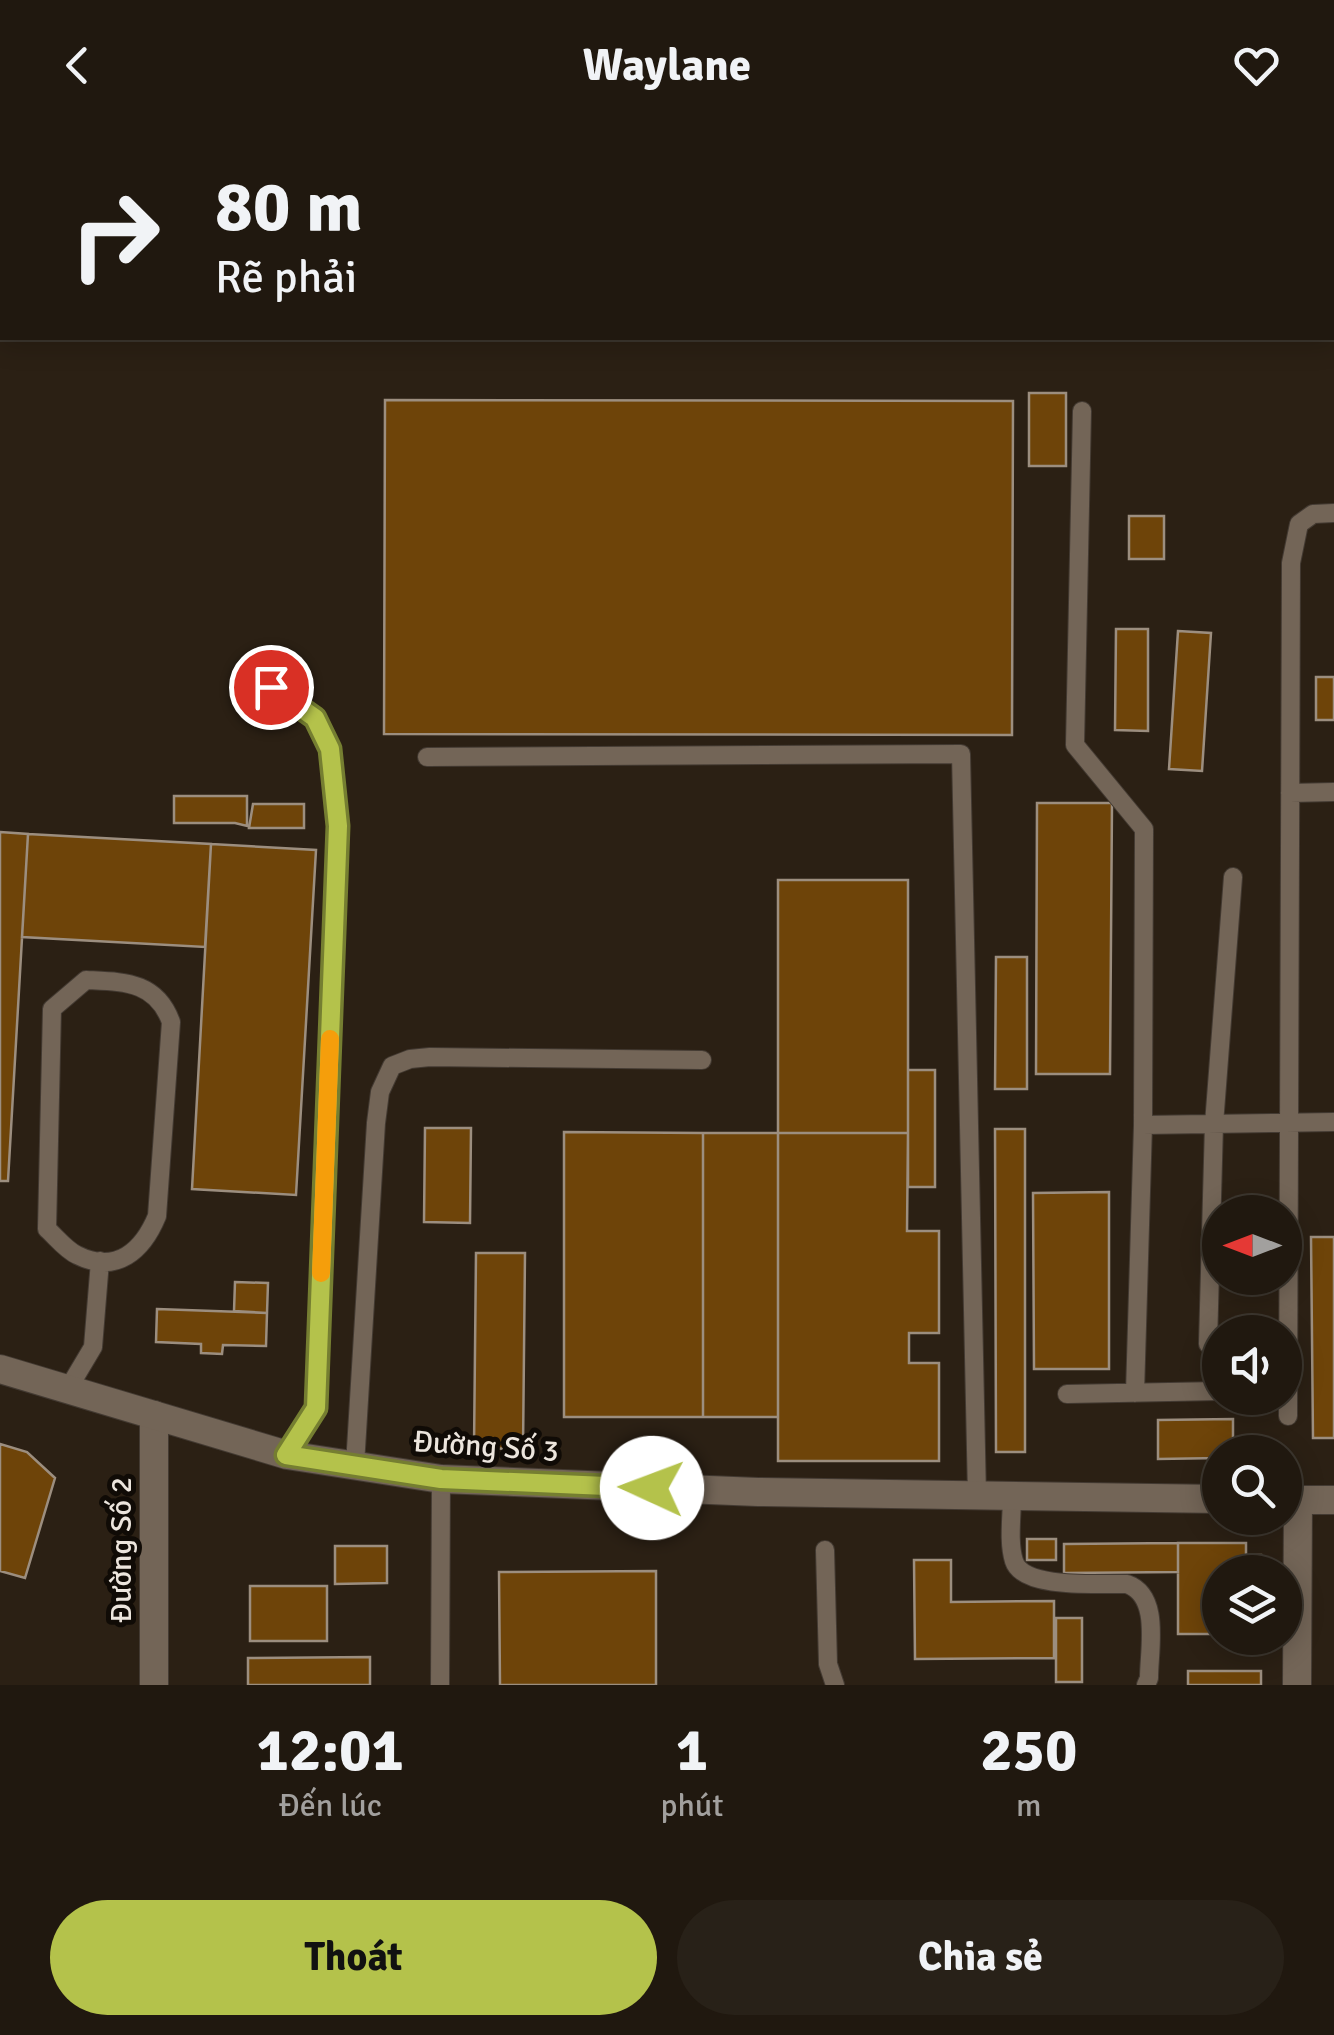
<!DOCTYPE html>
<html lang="vi">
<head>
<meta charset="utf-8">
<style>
  body { margin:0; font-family:Signika,sans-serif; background:#282118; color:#f1f3f6; height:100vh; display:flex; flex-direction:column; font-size:38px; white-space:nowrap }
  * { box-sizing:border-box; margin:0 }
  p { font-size:32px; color:#a2a09e }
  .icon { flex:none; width:55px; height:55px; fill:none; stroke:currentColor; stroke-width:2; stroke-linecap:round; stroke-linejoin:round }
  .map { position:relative; height:1555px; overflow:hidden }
  .sheet { display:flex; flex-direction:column; background:#20180f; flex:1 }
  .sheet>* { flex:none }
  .guide { position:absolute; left:0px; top:0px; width:1335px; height:210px; box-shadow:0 5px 25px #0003,0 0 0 2px #3d372f; background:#20180f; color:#f1f3f6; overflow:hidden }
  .needle { width:65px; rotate:270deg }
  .fabs { position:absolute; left:1202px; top:1065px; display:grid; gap:20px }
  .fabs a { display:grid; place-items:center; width:100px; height:100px; border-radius:50%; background:#20180f; box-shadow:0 5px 25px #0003,0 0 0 2px #3d372f; font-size:50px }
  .pin { position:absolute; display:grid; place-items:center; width:85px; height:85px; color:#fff; margin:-42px; border:5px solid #fff; border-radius:50%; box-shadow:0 2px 10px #0007 }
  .me { position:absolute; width:110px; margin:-55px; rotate:272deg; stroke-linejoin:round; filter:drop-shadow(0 0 8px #0008) }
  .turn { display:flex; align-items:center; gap:35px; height:210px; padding:0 50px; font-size:45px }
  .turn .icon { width:130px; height:130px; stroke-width:2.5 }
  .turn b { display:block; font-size:70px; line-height:85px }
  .eta { display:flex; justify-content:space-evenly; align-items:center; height:170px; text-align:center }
  .eta b { font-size:60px; font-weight:700; line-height:70px }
  .primary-button { display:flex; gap:20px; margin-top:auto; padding:20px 50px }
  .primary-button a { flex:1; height:115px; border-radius:60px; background:#b4c24b; color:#111; font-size:40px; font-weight:700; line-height:115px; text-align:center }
  .primary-button a+a { background:#282118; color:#f1f3f6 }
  header { display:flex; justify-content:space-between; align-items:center; height:130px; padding:0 50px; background:#20180f; font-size:45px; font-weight:700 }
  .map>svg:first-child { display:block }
  .building { fill:#6e4409; stroke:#9c8e7f; stroke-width:2.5 }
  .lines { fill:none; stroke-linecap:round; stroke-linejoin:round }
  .service-casing { stroke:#433a32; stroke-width:20 }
  .minor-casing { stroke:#433a32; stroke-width:30 }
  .tertiary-casing { stroke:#433a32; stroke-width:30 }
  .service { stroke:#736557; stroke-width:18 }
  .minor { stroke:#736557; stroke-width:28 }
  .tertiary { stroke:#736557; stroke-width:28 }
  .route-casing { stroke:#757e31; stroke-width:25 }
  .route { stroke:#b4c24b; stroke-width:18 }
  .slow { stroke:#f59e0b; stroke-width:18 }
  .labels { text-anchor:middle; stroke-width:10; stroke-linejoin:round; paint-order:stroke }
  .street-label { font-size:30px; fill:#ece5dd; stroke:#100b06 }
</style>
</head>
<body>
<header><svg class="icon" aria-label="back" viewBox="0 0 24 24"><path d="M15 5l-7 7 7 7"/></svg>Waylane<svg class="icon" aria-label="heart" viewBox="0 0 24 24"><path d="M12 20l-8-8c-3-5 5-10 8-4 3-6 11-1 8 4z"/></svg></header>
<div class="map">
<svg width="1334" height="1555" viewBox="0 0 1334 1555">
  <rect width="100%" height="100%" fill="#2b2014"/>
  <path class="building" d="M1029,263H1066V336H1029Z
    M385,270L1013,271L1012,605L384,604Z
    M1129,386H1164V429H1129Z
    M1116,499H1148V601L1115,600Z
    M1178,501L1211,503L1202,641L1169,639Z
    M1316,547H1334V590H1316Z
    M174,666H247V696L235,693H174Z
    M1037,673H1112L1110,944H1036Z
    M253,674H304V698H249Z
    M0,702L28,704L8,1051H0Z
    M28,704L211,714L205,817L22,807Z
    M211,714L316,720L296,1065L192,1059Z
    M778,750H908V1003H778Z
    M996,827H1027V959H995Z
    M908,940H935V1057H908Z
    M425,998H471L470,1093L424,1092Z
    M995,999H1025V1322H996Z
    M564,1002L703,1003V1287H564Z
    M703,1003H778V1287H703Z
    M778,1003H908L907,1101H939V1203H909V1233H939V1331H778Z
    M1109,1062V1239H1034L1033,1063Z
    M1311,1107H1334V1308H1313Z
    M476,1123H525L523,1319L474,1318Z
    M235,1152L268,1153L267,1183L234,1181Z
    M157,1179L267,1183L266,1216L223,1215L222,1224L201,1223V1214L156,1212Z
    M1233,1289V1322H1220V1328L1158,1329V1290Z
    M0,1314L27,1322L55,1348L25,1448L0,1441Z
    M1027,1409H1056V1430H1027Z
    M1178,1413H1246V1425H1261V1442H1220V1504H1178Z
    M1178,1413V1442L1064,1443V1414Z
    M335,1416H387V1453L335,1454Z
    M914,1430H951V1472L1054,1471V1528L915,1529Z
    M656,1441V1555H500L499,1442Z
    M250,1456H327V1511H250Z
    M1056,1488H1082V1552H1056Z
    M370,1527V1555H248V1528Z
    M1188,1541H1261V1555H1188Z"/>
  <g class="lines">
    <g class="service-casing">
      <path id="service" d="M1082,281L1075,615L1144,699L1143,995L1135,1263
        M271,557L315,588L330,619L338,696L316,1279L287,1325
        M427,627L961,624L977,1366
        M1290,663L1334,662
        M86,850C124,852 156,851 171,892L157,1086C143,1120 117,1145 77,1125C66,1120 56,1107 47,1099L52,879Z
        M1143,995L1334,992
        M1208,1214L1214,994L1233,747
        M68,1259L93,1217L100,1131
        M1067,1264L1220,1261
        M1288,1286L1291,433L1299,394L1313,384L1334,383
        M355,1335L376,993L380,962L392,936L410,929L430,927L702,930
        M1012,1366C1012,1386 1008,1412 1014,1431C1023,1460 1102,1453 1127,1454C1161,1466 1149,1519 1149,1548L1146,1555
        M825,1420L828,1534L835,1555
        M440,1555L441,1349"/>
    </g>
    <g class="minor-casing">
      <path id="minor" d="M154,1555V1285
        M1297,1555L1298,1370"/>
    </g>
    <g class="tertiary-casing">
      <path id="tertiary" d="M0,1239L287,1325L441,1349L758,1362L1220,1369
        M1285,1370H1334"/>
    </g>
    <use href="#service" class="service"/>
    <use href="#minor" class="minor"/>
    <use href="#tertiary" class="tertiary"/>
  </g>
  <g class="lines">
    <g class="route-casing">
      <path id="route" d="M271,557L315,588L330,619L338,696L316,1278L286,1325L441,1349L652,1358"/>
    </g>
    <use href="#route" class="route"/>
    <path class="slow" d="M321,1143L330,909"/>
  </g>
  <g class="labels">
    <g class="street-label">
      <text transform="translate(486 1316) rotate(4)" y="10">Đường Số 3</text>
      <text transform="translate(121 1420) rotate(-90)" y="10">Đường Số 2</text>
    </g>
  </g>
</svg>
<div class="fabs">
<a><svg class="needle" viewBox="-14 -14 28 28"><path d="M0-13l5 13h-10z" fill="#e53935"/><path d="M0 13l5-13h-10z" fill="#a2a09e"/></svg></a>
<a><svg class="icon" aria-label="sound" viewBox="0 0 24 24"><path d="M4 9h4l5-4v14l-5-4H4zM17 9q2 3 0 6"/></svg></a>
<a><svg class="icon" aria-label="search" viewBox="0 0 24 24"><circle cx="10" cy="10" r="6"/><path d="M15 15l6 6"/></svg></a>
<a><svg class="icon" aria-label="layers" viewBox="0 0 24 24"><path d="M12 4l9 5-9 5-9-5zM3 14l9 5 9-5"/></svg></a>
</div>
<div class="pin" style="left:271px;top:557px;background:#d93025"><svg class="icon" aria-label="arrive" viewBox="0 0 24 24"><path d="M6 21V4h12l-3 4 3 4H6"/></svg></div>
<svg class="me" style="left:652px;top:1358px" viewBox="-20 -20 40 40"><circle r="19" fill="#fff"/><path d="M0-13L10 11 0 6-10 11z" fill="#b4c24b"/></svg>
<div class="guide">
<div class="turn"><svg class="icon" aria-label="right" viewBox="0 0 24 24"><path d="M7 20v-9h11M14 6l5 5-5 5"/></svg><div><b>80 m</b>Rẽ phải</div></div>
</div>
</div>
<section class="sheet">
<div class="eta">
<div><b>12:01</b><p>Đến lúc</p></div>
<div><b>1</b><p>phút</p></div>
<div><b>250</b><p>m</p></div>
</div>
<div class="primary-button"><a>Thoát</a><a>Chia sẻ</a></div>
</section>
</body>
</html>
